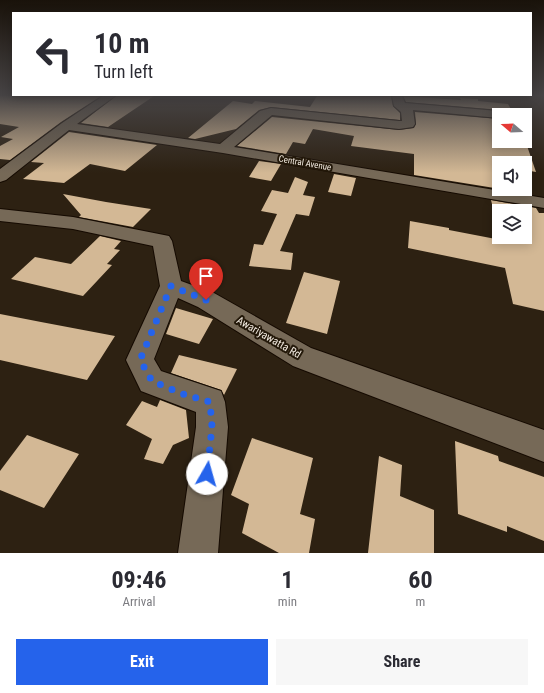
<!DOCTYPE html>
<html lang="en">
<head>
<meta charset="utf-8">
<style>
  body { margin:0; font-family:"Roboto Condensed",sans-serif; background:#f7f7f7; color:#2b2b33; height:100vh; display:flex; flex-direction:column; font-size:15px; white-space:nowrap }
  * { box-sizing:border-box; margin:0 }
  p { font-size:13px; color:#7c7c81 }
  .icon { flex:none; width:22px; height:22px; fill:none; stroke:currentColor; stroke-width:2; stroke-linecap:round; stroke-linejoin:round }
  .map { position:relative; height:553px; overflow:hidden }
  .panel { display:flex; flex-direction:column; background:#fff; flex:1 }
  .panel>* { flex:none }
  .guide { position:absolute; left:12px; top:12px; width:520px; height:84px; border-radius:0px; box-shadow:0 2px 10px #0003; background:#fff; color:#2b2b33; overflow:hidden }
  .needle { width:26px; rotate:289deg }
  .fabs { position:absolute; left:492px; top:108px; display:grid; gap:8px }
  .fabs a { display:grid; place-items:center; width:40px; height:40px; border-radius:0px; background:#fff; box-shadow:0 2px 10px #0003; font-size:20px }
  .pin { position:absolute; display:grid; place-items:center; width:34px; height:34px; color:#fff; margin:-41px -17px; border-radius:50% 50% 50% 0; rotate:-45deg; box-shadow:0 0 4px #0007 }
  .pin .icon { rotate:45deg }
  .me { position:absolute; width:44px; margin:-22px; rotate:7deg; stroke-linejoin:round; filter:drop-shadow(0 0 3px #0008) }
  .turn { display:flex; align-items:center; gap:14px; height:84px; padding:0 16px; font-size:18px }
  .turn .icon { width:52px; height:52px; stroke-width:2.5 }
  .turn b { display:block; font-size:28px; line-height:34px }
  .eta { display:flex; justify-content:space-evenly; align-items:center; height:68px; text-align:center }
  .eta b { font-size:24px; font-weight:700; line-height:28px }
  .cta { display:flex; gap:8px; margin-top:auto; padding:8px 16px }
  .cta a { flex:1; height:46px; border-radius:0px; background:#2563eb; color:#fff; font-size:16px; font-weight:700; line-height:46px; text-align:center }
  .cta a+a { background:#f7f7f7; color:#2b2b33 }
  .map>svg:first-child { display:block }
  .building { fill:#d3b895 }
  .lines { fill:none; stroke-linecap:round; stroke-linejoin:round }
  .minor-casing { stroke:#150a01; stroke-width:2 }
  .minor { fill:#766957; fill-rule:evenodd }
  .route { stroke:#2563eb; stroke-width:7; stroke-dasharray:0 12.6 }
  .labels { text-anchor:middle; stroke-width:4; stroke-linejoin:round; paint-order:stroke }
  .far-street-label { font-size:9px; fill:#f0e8de; stroke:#231809 }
  .street-label { font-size:11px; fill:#f0e8de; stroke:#231809 }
</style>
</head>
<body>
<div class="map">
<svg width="544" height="553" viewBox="0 0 544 553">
  <rect width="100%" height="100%" fill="#2d2112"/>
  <path class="building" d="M0,96H101L61,122L10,160L0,159V146L13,139L1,137L19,127L0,124Z
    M116,96H154L108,127L81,123Z
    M317,96H391L393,106L400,113V120L271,107L259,110L236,129L195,139L188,138L233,101L252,104L255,101L310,107Z
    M403,96L461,100L460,98L478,99V101L508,104L512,111L406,102Z
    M415,112L499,119V141L525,140L536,172L525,170V163H499V189H522L525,193L414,175V154L351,146L354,136L313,129L305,144L293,142L286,154L237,146L272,117L399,130L414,128L416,124Z
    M69,132L157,145L125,171L90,164L64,183L23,179L44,163L31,162Z
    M259,161L281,164L271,181L249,177Z
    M334,174L356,178L351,196L328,192Z
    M295,177L308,182L303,195L315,197L309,216L296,214L280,251L293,253L291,270L249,266L254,244L263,245L277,214L261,211L272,190L288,193Z
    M63,194L106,202L151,209L133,227L79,217L81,215Z
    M491,200L536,208L539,213H544V311L513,304L505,268L408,248L410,221L449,228V230L501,240L500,237H525V211H499V233Z
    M100,236L121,241L114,249L120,250L107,264L112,265L83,296L11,279L35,257L71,264Z
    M304,272L340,281L327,334L286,323Z
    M176,308L213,319L199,344L166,334Z
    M0,314L41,322L115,336L87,380L0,360Z
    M179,355L237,369L224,395L221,390L171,373Z
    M160,400L186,410L189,438L173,445L163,464L144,459L152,439L126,425L142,401L157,407Z
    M27,435L79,454L44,508L0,490V471Z
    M252,438L313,458L300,514L315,519L309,553H279L242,533L249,504L231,495Z
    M455,441L498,456L499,461L544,477V541L507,526V532L458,514Z
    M379,456L402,465L400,496L434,510V553H368Z"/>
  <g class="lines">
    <g class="minor-casing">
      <path id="minor" d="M103,96H115L77,124L220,144L260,111L271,108L399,121H402L401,112L394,106L392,96H402L405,103L511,112L513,115H499V118L413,110L415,124L413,127L399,129L272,115L234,147L544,198V208L223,153L69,130L6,180L0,182V169L62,123Z
        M0,209L73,217L169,236L172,241L181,281L214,293L311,348L544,430V462L293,366L198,307L178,298L154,359L161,371L221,391L225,402L228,427L218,553H178L196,427V412L141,391L126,360L160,286L153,246L73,229L0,221Z"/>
    </g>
    <use href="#minor" class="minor"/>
  </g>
  <linearGradient id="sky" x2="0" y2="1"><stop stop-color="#19120a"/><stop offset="0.55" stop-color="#464344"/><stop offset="1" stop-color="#464344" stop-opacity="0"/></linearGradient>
  <rect width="544" height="173" fill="url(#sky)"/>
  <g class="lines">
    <path class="route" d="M206,300L171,286L140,360L152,381L183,394L210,402L212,427L207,474"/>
  </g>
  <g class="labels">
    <g class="far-street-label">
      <text transform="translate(305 163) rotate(10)" y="3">Central Avenue</text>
    </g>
    <g class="street-label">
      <text transform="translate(269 337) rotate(30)" y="4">Awariyawatta Rd</text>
    </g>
  </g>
</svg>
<div class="fabs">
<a><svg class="needle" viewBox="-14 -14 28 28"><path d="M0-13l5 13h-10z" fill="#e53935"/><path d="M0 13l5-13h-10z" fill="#7c7c81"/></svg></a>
<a><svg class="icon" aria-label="sound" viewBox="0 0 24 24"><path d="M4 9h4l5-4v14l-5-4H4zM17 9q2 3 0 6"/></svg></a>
<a><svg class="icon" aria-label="layers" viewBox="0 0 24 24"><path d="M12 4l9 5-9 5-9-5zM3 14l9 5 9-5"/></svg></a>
</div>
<div class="pin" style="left:206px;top:300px;background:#d93025"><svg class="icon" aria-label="arrive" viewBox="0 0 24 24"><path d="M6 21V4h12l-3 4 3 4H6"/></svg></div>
<svg class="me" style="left:207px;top:474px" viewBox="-20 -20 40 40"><circle r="19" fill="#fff"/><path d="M0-13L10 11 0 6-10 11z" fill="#2563eb"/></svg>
<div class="guide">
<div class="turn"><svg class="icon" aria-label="left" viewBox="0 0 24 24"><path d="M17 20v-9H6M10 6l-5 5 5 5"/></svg><div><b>10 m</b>Turn left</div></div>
</div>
</div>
<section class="panel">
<div class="eta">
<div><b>09:46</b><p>Arrival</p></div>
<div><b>1</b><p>min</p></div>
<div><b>60</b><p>m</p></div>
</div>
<div class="cta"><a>Exit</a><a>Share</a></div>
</section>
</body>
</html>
